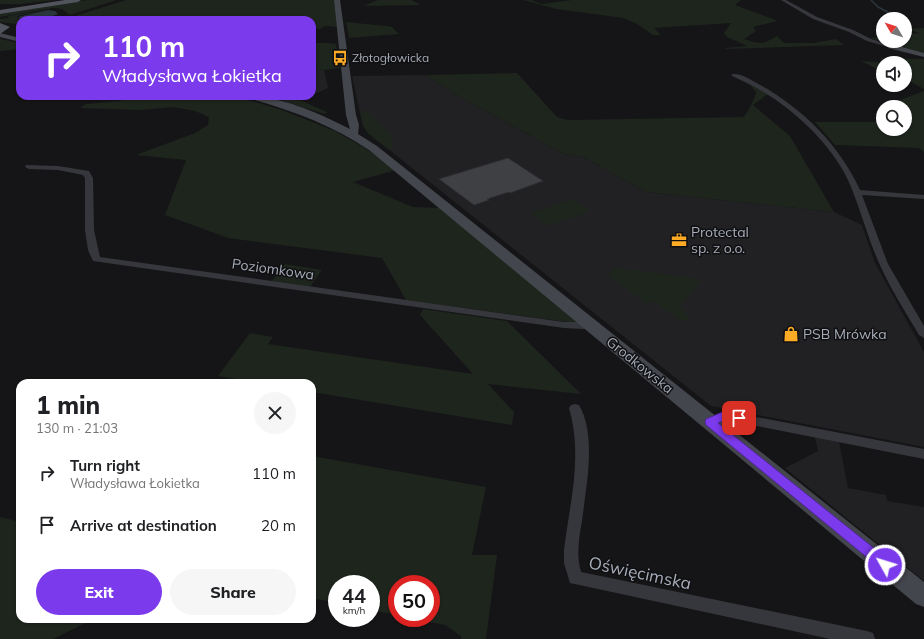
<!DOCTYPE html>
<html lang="en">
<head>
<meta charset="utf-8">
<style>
  body { margin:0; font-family:Mulish,sans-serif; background:#f6f6f6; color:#202124; height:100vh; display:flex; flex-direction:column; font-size:15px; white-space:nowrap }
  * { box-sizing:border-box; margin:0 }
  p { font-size:13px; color:#757577 }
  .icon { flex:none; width:22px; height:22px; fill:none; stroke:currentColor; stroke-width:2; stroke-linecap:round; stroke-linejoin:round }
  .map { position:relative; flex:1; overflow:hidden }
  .panel { position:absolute; left:16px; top:379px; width:300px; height:244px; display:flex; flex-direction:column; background:#fff; border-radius:12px; box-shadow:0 1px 3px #0004 }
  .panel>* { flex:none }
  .hud { position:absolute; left:16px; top:16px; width:300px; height:84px; border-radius:12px; box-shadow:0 1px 3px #0004; background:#7c3aed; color:#fff; overflow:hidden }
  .needle { width:26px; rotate:309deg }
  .controls { position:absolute; left:876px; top:12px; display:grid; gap:8px }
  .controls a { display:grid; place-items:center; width:36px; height:36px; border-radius:50%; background:#fff; box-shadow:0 1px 3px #0004; font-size:20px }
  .speed { position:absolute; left:328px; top:575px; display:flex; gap:8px; font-size:20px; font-weight:700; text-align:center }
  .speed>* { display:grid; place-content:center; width:52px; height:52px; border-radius:50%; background:#fff; box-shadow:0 1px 3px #0004; line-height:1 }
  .speed small { font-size:10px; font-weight:400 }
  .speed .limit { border:6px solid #d22; background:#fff; color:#111 }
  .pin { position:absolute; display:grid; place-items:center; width:34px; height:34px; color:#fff; margin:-17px; border-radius:8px; box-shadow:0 2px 6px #0006 }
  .me { position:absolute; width:44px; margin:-22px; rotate:309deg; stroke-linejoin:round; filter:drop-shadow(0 0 3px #0008) }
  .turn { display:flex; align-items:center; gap:14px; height:84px; padding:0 20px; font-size:18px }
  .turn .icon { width:52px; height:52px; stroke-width:2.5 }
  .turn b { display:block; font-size:28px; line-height:34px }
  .round { display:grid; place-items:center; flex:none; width:42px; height:42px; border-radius:21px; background:#f6f6f6 }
  .head { display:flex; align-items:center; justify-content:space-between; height:68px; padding:0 20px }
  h1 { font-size:24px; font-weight:800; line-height:30px }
  .cta { display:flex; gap:8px; margin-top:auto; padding:8px 20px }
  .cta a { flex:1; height:46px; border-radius:24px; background:#7c3aed; color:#fff; font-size:16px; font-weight:800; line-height:46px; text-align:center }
  .cta a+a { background:#f6f6f6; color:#202124 }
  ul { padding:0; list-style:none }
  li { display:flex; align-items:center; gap:12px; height:52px; padding:0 20px }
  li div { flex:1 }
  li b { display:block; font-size:15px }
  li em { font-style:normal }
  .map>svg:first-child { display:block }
  .built { fill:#212124 }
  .green { fill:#1d251d }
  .water { fill:#2a353c }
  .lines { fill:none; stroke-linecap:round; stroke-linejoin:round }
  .stream { stroke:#2a353c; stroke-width:1.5 }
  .building { fill:#3f4044; stroke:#2f2f33 }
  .street { fill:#36373c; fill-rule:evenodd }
  .secondary { fill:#44464d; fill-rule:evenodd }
  .primary { fill:#51545c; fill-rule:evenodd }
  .route { fill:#7c3aed; stroke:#51269a }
  .labels { text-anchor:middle; stroke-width:3; stroke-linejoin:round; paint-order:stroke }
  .far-poi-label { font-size:12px; fill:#a6acb8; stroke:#101012; text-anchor:start }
  .poi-label { font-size:14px; fill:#a6acb8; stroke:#101012; text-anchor:start }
  .street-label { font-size:14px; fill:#a6acb8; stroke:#101012 }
  .near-street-label { font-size:17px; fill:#a6acb8; stroke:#101012 }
</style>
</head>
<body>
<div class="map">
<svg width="924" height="639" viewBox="0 0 924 639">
  <rect width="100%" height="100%" fill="#151517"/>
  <path class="built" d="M316,66L317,69L324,70L328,88L312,95V67Z
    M426,75L455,94L564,154L583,157L646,192L834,212L862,225L875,263L924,352V447L711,406L368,133L363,126L352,76Z
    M815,437L839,442L848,488L886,495L887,501L924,507V581L785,468L818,451Z"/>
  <path class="green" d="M0,0H57L21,4H0Z
    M87,0H117L70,15L62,9L53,8L0,17V14Z
    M126,0H334L337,27L326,26L320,29L312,28V20H62Z
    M378,0H411L421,5L363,6Z
    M523,0H532L541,4L572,0H741L735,5L778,21L753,27L756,31L744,39C760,44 762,45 777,36L784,43H814L836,39L844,45L726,49L725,48L747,46L727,37L724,33L731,23L654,28L661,35H653L637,24L623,18L556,9Z
    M53,9L17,16V17L21,20L20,33L15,30L17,25L16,24L0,22V19L9,18L8,16Z
    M346,22L387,26L392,27L399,34L349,38Z
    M924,28V53L869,38L883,37V41H905V35L919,33L908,29Z
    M0,39L20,43V49L0,51Z
    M312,43H328L336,44L340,68L324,70L317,69L316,66L312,67Z
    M881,58L924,59V89L905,79V63H883V72L861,61L881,62Z
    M517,73L557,117L568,120L744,117C747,113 756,97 756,92L751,86L733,76C740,77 765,87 772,91L753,105L790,136L834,212L646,192L583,157L564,154L455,94L426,75Z
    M924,91V152L919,148L835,145L815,122H883V129H905V107H892L900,100Z
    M130,96H232L255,102L282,110L335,131L365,148L396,170L353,182L413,207L442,208L576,319L575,323L406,300L382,258L228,238L165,215L186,160L136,155L195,133L208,125L209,117L195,111L173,107L140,110L80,108L86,104L120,101Z
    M268,96L293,97L327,112L325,114Z
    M360,110L367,112L393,136L392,150L388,149C371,135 362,134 360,110Z
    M572,199L591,211L549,226L531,213Z
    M285,264L322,270L310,287L272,281Z
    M616,268L696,278L701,282L680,306L692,321L680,320L652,301L647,304L607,275Z
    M423,309L507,321L581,394L488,384L514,412L512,425L312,392V383H260L218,376L250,333L273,337L268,344L473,374L420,315Z
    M312,456L486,487L472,555H497L486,639H461V636L445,625L409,618H431V584H397V615L371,610V584H337V603L312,598Z
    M0,517L20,522V619H94L53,639H0Z"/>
  <path class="water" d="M48,10L55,11L58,14C49,18 25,24 18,17Z"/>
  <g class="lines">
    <path class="stream" d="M871,0L878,7L901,19
      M905,22L908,25"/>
  </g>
  <path class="building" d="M508,158L543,181L510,193L509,192L487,199L489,200L474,205L439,179Z"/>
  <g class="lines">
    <path class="street" d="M781,0H786L817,17L853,30L871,39L894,46L891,48L867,41L849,32L813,19Z
      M732,74C741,73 752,80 760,85C802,108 840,146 860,190L924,195V199L862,195L888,264L924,326V338L919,335C905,311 890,288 879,263C867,236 860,207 848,180C827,136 777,94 732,76Z
      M26,165L58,166L89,171L93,178L94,230L100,257L564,322H590L595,325L594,327L583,329L564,328L93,261L88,250L85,230V178L83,175L58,170L29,169L25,167Z
      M575,404L579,405C597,436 586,487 582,521C579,538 576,555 581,572L867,631L873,633L875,639H830L570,583L564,563V550C570,501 583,457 569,408L571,405Z
      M725,411L924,449V459L726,420L710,426L706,425L704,422L706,419Z"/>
    <path class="secondary" d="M334,0H340L356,115L359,125L358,134L377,146L924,582V607L916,604L369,150C332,125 291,110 248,98L247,96C281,96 319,113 350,129L346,115Z
      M0,33L20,38V42L0,37Z
      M888,44H891L924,53V57L888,48Z"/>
    <path class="primary" d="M65,0H81L78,2L0,14V10Z
      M0,23L10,27L0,34Z"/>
  </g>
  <path class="route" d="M725,411L743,415L744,418L743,421C733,424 730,417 718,423L890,561L892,565L890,569L885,571L881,569L706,425L705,422L706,419Z"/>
  <defs>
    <g id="bus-bare" transform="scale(1.2)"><path d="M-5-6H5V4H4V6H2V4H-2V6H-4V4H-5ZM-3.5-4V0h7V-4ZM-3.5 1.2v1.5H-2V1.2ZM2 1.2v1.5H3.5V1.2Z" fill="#ffab25" stroke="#101012" stroke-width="2.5" paint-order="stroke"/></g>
    <g id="office-bare" transform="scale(1.2)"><path d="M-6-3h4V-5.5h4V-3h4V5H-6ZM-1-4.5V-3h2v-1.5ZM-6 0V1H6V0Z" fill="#ffab25" stroke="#101012" stroke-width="2.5" paint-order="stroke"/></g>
    <g id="shop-bare" transform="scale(1.2)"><path d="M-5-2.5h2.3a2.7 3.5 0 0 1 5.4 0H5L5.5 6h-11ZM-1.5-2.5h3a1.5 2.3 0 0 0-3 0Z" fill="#ffab25" stroke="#101012" stroke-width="2.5" paint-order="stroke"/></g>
  </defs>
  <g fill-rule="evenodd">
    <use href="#bus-bare" x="340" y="58"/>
    <use href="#office-bare" x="679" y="240"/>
    <use href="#shop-bare" x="791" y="334"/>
  </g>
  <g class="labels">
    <g class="far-poi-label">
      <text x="352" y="62">Złotogłowicka</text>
    </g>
    <g class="poi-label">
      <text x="691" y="237">Protectal<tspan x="691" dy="16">sp. z o.o.</tspan></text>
      <text x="803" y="339">PSB Mrówka</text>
    </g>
    <g class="street-label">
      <text transform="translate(273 269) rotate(8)" y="5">Poziomkowa</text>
      <text transform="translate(640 365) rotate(39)" y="5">Grodkowska</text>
    </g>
    <g class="near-street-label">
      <text transform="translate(640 573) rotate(12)" y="6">Oświęcimska</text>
    </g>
  </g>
</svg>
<div class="controls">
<a><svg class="needle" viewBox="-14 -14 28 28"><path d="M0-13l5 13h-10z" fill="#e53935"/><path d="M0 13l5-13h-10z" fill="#757577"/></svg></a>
<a><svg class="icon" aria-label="sound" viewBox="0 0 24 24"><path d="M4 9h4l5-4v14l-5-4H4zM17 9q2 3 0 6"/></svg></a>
<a><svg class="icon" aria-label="search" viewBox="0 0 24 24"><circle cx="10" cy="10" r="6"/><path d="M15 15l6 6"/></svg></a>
</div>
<div class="speed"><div>44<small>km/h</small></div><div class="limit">50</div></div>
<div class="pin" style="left:739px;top:418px;background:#d93025"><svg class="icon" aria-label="arrive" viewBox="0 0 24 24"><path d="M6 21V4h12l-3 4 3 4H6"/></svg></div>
<svg class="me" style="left:885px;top:565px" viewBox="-20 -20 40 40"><circle r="17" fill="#7c3aed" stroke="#fff" stroke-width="3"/><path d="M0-11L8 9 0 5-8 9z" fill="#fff"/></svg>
<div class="hud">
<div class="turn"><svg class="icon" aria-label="right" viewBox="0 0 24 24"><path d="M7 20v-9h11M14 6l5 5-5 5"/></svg><div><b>110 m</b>Władysława Łokietka</div></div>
</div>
<section class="panel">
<div class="head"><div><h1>1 min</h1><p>130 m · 21:03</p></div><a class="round"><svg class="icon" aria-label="close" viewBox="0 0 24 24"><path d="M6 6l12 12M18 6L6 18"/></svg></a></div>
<ul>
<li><svg class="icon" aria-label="right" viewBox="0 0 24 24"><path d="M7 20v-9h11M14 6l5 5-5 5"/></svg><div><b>Turn right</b><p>Władysława Łokietka</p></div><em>110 m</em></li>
<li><svg class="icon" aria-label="arrive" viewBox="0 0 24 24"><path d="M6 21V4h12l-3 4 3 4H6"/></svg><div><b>Arrive at destination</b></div><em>20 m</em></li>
</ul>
<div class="cta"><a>Exit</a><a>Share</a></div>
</section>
</div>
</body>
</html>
